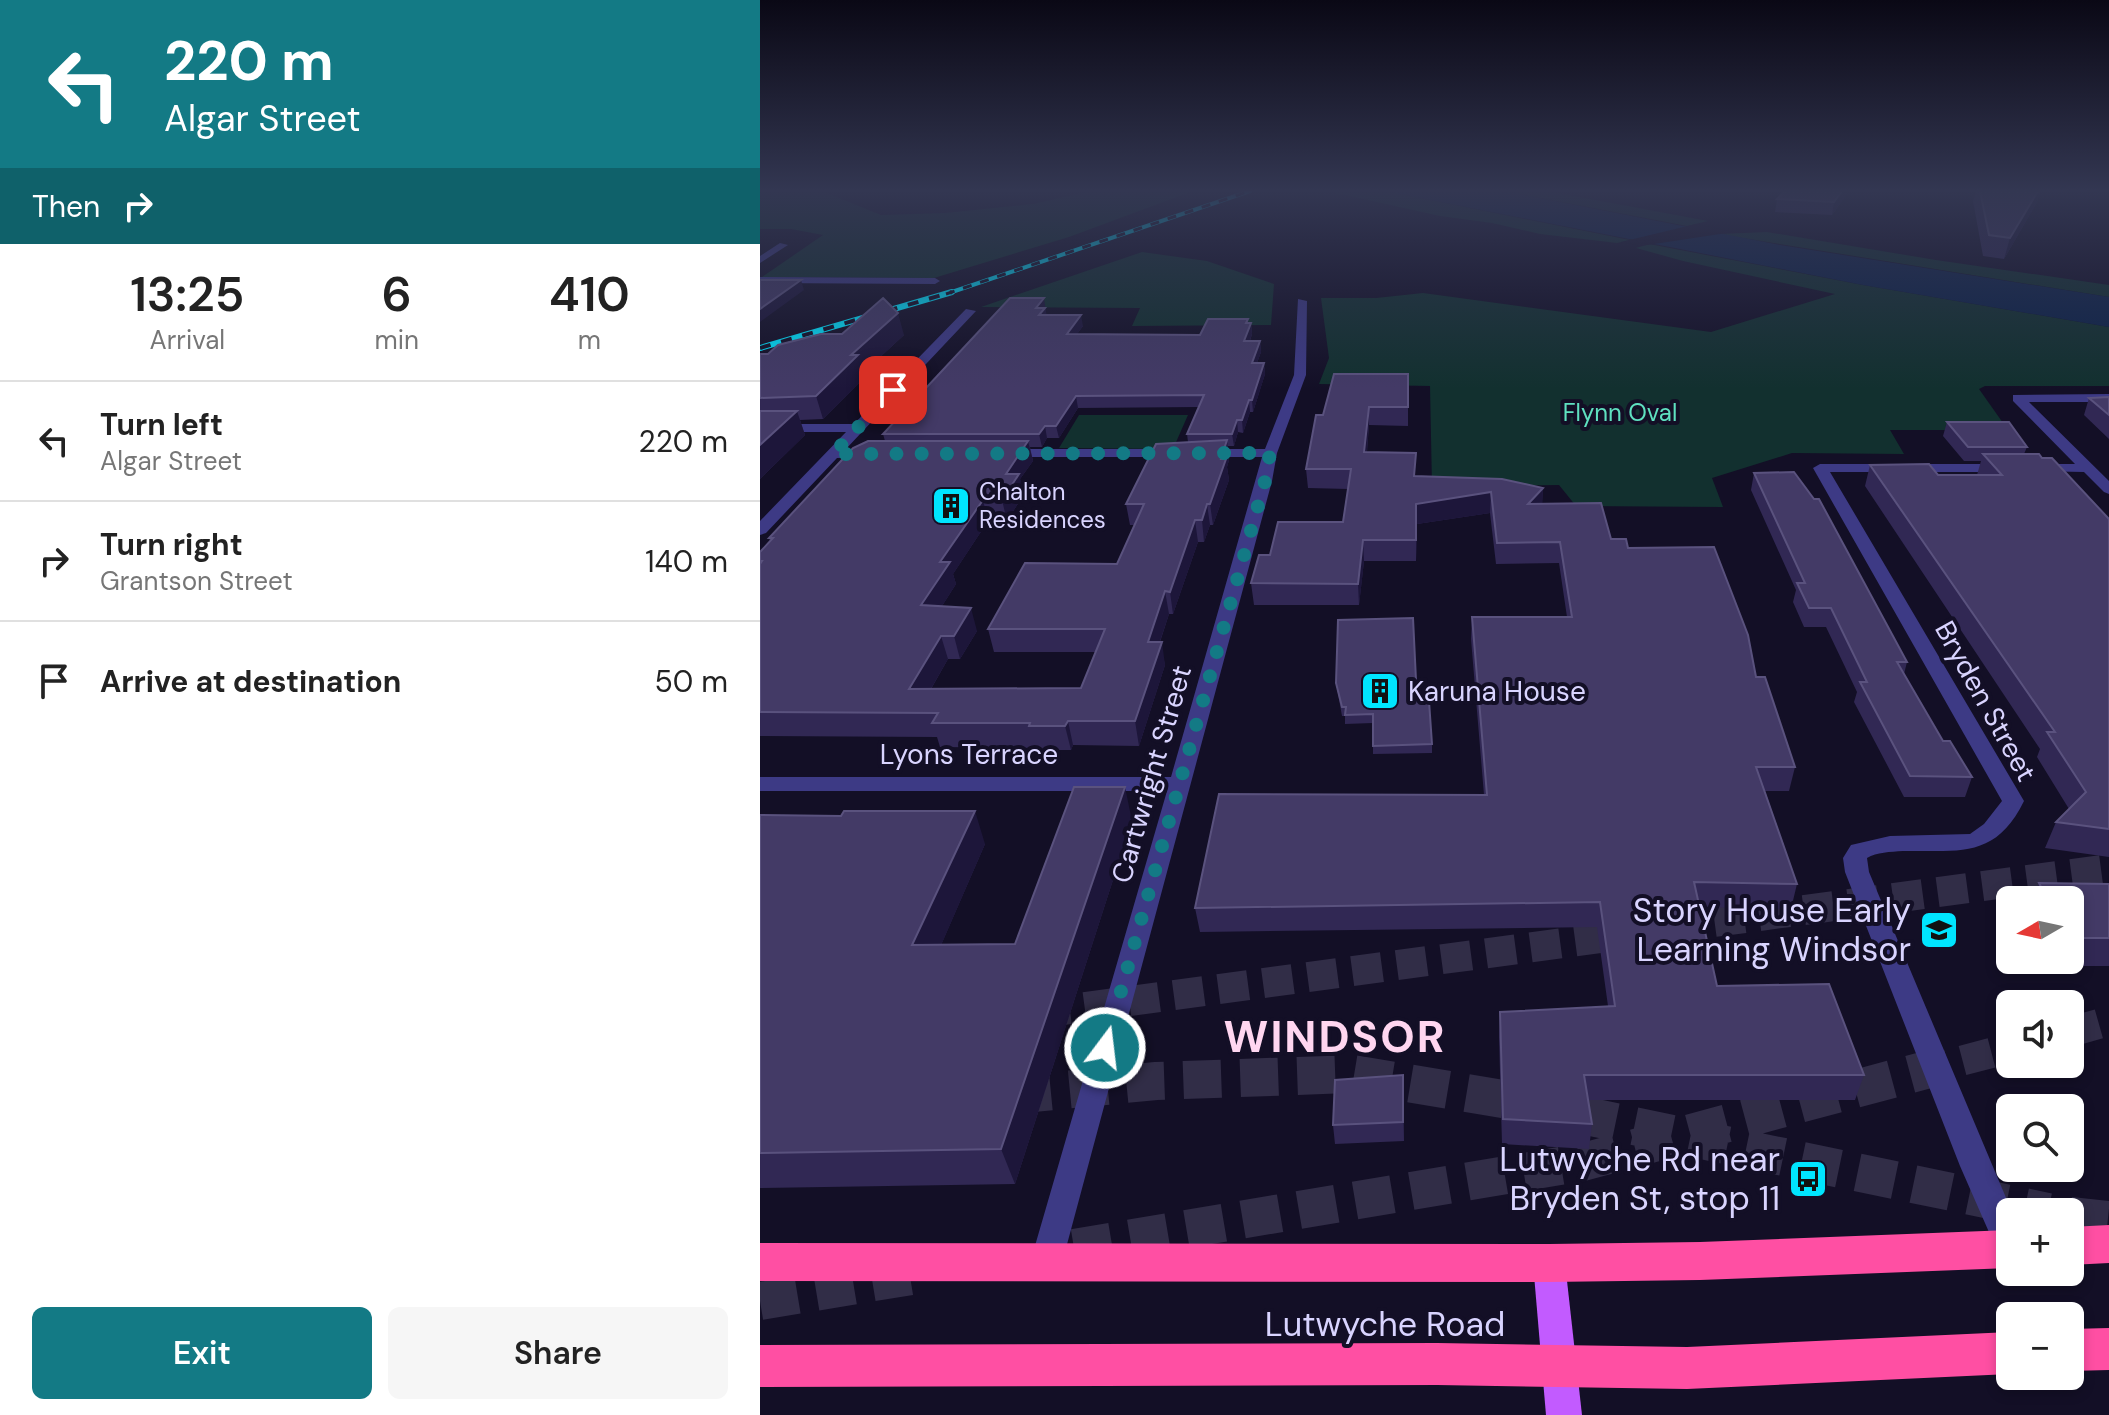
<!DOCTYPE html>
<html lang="en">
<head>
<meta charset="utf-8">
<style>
  body { margin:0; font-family:"DM Sans",sans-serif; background:#f6f6f6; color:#222; height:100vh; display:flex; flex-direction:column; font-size:30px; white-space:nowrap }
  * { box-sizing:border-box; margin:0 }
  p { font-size:26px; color:#767676 }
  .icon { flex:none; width:44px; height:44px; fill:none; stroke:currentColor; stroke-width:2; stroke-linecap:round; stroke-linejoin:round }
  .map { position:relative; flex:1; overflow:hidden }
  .details { display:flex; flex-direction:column; background:#fff; width:760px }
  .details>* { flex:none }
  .guide { background:#137a85; color:#fff; overflow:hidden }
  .needle { width:52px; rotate:261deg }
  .buttons { position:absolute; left:1236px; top:886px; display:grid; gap:16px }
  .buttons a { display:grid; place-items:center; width:88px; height:88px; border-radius:12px; background:#fff; box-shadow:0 4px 12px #0003; font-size:40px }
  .pin { position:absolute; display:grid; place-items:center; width:68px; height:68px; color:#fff; margin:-34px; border-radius:16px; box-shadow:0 4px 12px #0006 }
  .me { position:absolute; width:88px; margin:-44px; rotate:15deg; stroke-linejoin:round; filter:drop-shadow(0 0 6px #0008) }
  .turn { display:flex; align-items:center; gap:28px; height:168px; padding:0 32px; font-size:36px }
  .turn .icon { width:104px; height:104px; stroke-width:2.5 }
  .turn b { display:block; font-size:56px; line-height:68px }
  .then { display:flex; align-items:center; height:76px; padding:0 32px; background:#0003; gap:16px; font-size:30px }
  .eta { display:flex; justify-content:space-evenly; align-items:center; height:136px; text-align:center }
  .eta b { font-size:48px; font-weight:600; line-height:56px }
  .action { display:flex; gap:16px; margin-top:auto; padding:16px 32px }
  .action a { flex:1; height:92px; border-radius:12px; background:#137a85; color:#fff; font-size:32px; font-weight:600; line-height:92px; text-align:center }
  .action a+a { background:#f6f6f6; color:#222 }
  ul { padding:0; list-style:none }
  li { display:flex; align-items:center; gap:24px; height:120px; padding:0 32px; border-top:2px solid #e0e0e0 }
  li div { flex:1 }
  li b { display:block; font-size:30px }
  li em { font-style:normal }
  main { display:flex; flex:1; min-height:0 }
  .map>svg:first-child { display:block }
  .green { fill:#12302f }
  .water { fill:#0c2248 }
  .pier { fill:#130f26 }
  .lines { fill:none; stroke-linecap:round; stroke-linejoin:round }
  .highway-tunnel-far1 { stroke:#312d47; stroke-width:30; stroke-dasharray:30 15; stroke-linecap:butt }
  .highway-tunnel { stroke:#312d47; stroke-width:38; stroke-dasharray:38 19; stroke-linecap:butt }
  .minor { fill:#3d3a85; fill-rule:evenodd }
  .major { fill:#c25bff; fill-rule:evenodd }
  .highway { fill:#ff4fa3; fill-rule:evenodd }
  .rail-far1-casing { stroke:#00e5ff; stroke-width:4 }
  .rail-casing { stroke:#00e5ff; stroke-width:6 }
  .rail-far1 { stroke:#130f26; stroke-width:3; stroke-dasharray:9; stroke-linecap:butt }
  .rail { stroke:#130f26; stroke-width:4; stroke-dasharray:11; stroke-linecap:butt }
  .wall { fill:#312854; fill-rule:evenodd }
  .shaded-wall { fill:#1d163a }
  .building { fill:#433a66; stroke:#5a527e; stroke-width:2 }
  .route { stroke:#137a85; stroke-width:14; stroke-dasharray:0 25.2 }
  .labels { text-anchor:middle; stroke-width:8; stroke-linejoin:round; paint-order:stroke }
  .far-park-label { font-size:24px; fill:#5fe0c0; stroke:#130f26 }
  .far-poi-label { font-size:24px; fill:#d9d4ff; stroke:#130f26; text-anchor:start }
  .poi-label { font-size:28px; fill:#d9d4ff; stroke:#130f26; text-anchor:start }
  .street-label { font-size:28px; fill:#d9d4ff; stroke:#130f26 }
  .near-poi-label { font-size:34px; fill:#d9d4ff; stroke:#130f26; text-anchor:end }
  .near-street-label { font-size:34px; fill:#d9d4ff; stroke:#130f26 }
  .near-district-label { font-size:44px; font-weight:bold; letter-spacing:2px; fill:#ffd6f0; stroke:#130f26 }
</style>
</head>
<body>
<main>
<section class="details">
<div class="guide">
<div class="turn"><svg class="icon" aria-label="left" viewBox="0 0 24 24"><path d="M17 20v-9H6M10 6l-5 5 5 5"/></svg><div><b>220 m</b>Algar Street</div></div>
<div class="then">Then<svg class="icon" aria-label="right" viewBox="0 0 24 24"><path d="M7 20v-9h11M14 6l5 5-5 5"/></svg></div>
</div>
<div class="eta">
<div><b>13:25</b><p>Arrival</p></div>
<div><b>6</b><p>min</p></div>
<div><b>410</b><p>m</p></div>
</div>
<ul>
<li><svg class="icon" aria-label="left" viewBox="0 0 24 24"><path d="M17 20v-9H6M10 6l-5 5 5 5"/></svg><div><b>Turn left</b><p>Algar Street</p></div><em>220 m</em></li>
<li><svg class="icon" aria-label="right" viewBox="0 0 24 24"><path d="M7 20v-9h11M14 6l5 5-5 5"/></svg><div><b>Turn right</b><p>Grantson Street</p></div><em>140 m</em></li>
<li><svg class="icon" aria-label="arrive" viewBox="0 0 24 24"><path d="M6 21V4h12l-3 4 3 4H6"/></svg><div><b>Arrive at destination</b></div><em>50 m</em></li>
</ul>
<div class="action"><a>Exit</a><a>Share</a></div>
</section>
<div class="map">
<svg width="1349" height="1415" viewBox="0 0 1349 1415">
  <rect width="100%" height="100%" fill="#130f26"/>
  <path class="green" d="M0,191H62L121,215L185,213L273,204L330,191H433L309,237L174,278L2,277L63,235L31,229H0Z
    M567,191H625L870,240L857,243L780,234L732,223L680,216Z
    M744,191H787L948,221L927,226Z
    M1007,232L1176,260L1349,285V297L958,234Z
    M889,244L1103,285L1349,327V386H1225L1219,389L1248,430H1130L1144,454L1032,453L952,478L963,507L816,506L799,485L672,487L670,386L559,384L569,358L561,298H616L663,293L951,332L1075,294L923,261L876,248Z
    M382,252L447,261L514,284L511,325L372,326L380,308L221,307Z
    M319,415H428L413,449L299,448Z"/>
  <path class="water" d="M625,191H744L1020,245L1349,297V327L1103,285Z"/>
  <path class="pier" d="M936,224L973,232L881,246L861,242Z"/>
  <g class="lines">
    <path class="highway-tunnel-far1" d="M910,928L1349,869
      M280,1013L870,934
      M1310,1032L1349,1021
      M1159,1072L1250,1048"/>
    <path class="highway-tunnel" d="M253,1095L396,1081L593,1074L749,1100L1288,1212
      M1310,1216L1349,1220
      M314,1248L823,1162L1166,1070
      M0,1301L151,1276"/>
    <path class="minor" d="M20,243L28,245L0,263V256Z
      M0,277L175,278L180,281L175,284L0,283Z
      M538,299L547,301L546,375L517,453L512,481L302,1263L297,1274L286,1279L275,1274L270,1263L407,791H0V777H411L502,457H245L238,453L245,449H505L534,375Z
      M206,309L216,311L85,450L118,451V457L77,458L6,533L0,535V521L86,432H0V424H94Z
      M1349,394V402H1269L1349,481V494L1344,492L1324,472L1272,471V465L1277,464H1315L1253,401V395Z
      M1060,464H1245L1252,468L1245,472H1070L1264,801C1235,860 1198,850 1143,851C1130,852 1117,852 1107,858L1109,872L1252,1212L1250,1259L1239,1255L1200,1166L1085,872L1083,858L1091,845L1130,836L1210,834L1224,824L1242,801L1053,468Z"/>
    <path class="major" d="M789,1247L800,1252L805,1263L822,1415H786L773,1263L778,1252Z"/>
    <path class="highway" d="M1349,1225V1263L1310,1265V1227Z
      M1250,1230V1268L940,1280L789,1282L0,1281V1243L789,1244L940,1242Z
      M1349,1328V1370L1310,1371V1329Z
      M1250,1332V1374L927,1389L677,1385L0,1387V1345L677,1343L927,1347Z"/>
    <g class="rail-far1-casing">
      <path id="rail-far1" d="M186,294L490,191"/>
    </g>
    <g class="rail-casing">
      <path id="rail" d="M0,348L192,292"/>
    </g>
    <use href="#rail-far1" class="rail-far1"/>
    <use href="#rail" class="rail"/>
  </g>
  <path class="wall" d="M1025,191H1089L1072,215L1015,212L1017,199Z
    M1216,191H1280L1277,202L1244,259L1223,256L1213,201Z
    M286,308L285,310L286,315L323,326L317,334L440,335L488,319V323H491L492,334L490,341H500L501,352L497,363H504L505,374L493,412H490L483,433L478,432L474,446H468L469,460L467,467L469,480L453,525H450L444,542H438L413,614H409L400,642L405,665L379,746L313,745L311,750H275V748L180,747L177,737L0,736V552L10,541L9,538L125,441L123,434ZM439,407L427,434L428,442L366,504L370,525H374L357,564L228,629L234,652H336L321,688L171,689L188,659H200L217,631L182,606L196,584L193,574L228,521H247L264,494L260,479L273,461L270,447H282L287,438H299L318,408Z
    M82,334L144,335L104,372L105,377L63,419L40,420L45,435L0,479V354H8Z
    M648,374V426L609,425L607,452L656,476L783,488L782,504L868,548L996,677L1035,767L1029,791H1005L1037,884L1031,909L940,907L957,986L1104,1075L1095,1100H828L832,1124L829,1149L742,1144L739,1037L740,1012L848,1006L837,927L440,932L435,908L724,795L711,639L712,617H807L799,563L736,564L730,513L657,524L656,561H604L599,605H494L491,583L510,555L583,522L588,489L548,488L546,469L563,415Z
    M1349,397V439L1324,415L1329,398Z
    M1187,422L1267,447L1264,454L1282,458L1349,519V857L1285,848L1296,822L1309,809L1277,757L1280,749L1105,486L1110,465L1178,475H1217L1221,461H1204L1183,436Z
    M994,473L1147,662L1144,674L1183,741L1212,777L1205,797H1144L1094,702L1097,692L1066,627H1044L1033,602L1036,590L991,490Z
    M576,683L657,701L672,744V753L613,754V723L585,724V716H582Z
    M0,815L225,844L181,945L255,944L372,821L255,1184L0,1188Z
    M1279,883L1349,884V966H1293L1291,960H1310V900H1272Z
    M643,1075L644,1141L575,1144L573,1125Z"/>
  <path class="shaded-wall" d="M1082,191H1089L1072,215L1074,202Z
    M1278,191H1280L1277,202L1244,259L1250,238Z
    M41,280L44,290L0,322V309Z
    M284,298L287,318L281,326L276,308Z
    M138,313L144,335L104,372L105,377L63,419L56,396L91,355Z
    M321,315L323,326L309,345L307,334Z
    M488,319L489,330L491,323L492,334L486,352L484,341Z
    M500,341L501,352L493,374L492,363Z
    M504,363L505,374L493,412L492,400Z
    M316,396L318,408L299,438L296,426Z
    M489,400L490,412L483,433L482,420Z
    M609,407V425L605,472L604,452Z
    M37,411L45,435L0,479V445Z
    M477,420L478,432L474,446L472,434Z
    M285,426L287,438L282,447L279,434Z
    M467,440L469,460L467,467L469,480L453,525L450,504L461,459Z
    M268,441L273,461L260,479L264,494L247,521L242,500L246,474Z
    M783,488L782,508L768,504Z
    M731,492L730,513L657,524L656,561V504Z
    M223,500L228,521L193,574L196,584L168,628L161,605L180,562Z
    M447,504L450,525L444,542L442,520Z
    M435,520L438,542L413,614L410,592Z
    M603,540L604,561L599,605L598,584Z
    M405,591L409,614L392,665L388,642Z
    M211,608L217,631L200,659L194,636Z
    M181,636L188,659L157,713L149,689Z
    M402,642L405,665L379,746L375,721Z
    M308,721L313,745L311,750L305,726Z
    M365,787L372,821L255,1184L241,1149Z
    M215,811L225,844L166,980L152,945Z"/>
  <path class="building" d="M1025,191H1082L1074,202L1017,199Z
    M1220,191H1278L1250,238L1229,235Z
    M0,280H41L0,309Z
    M123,298L138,313L91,355H98L56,396L0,398V354H8L18,345L61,334H82Z
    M250,298H284L276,308H285L279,315H321L307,334L440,335L448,319H488L486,323H491L484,341H500L492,363H504L492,400H489L482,420H477L472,434H427L444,395L316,396L296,426H285L279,434H123Z
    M574,374H648V407H609L604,452L656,453L654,476L742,479L783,488L768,504L841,503L851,539H866L868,548L954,547L988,635L996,677H1005L1035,767H996L1037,884L934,882L957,986L1069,984L1104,1075H824L832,1124L743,1119L740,1012L855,1006L840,902L435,908L459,794L727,795L712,617H812L800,542L737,543L731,492L656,504V540H603L598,584L491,583L499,555H510L518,522H583L591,469H546L556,415H563Z
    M1349,397V415L1329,398Z
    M0,411H37L0,445Z
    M1187,422H1249L1267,447H1208Z
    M467,440L461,459H466L450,504H447L442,520H435L410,592L405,591L388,642H402L375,721H308L305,726H269L270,723H172L178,713L0,712V564L2,561H0V552L13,538H9L93,448L108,441H268L246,474H259L242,500H223L180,562H190L161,605L211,608L194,636H181L149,689L321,688L345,629H228L265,563L357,564L384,504H366L396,444Z
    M1223,454H1279L1282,458H1292L1349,519V829L1296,822L1326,792L1287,732H1295L1110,465L1169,464L1178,475H1242Z
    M1034,472L1054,499H1059L1147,662H1137L1183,741H1190L1212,777L1150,776L1100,682H1107L1071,608H1049L1037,583H1045L994,473Z
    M653,618L657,701H669L672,744L613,746V714L585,715L586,707H582L576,683L578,620Z
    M314,787H365L241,1149L0,1153V815L81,816L84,811H215L152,945L255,944Z
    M1279,883L1349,884V938H1310V900H1288Z
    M643,1075V1122L573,1125L575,1080Z"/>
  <linearGradient id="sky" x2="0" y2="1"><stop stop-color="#0a0815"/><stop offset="0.49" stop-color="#333752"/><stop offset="1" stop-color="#333752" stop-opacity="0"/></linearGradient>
  <rect width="1349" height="389" fill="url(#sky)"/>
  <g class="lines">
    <path class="route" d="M133,390L73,454L510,453L505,481L345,1048"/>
  </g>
  <defs>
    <g id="building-square" transform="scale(2)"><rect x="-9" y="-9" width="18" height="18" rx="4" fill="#00e5ff" stroke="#130f26"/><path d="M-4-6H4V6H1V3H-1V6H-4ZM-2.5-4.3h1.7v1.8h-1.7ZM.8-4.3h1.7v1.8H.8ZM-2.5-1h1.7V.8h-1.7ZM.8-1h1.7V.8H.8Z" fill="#111"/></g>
    <g id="school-square" transform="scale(2)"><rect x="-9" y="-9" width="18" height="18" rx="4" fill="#00e5ff" stroke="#130f26"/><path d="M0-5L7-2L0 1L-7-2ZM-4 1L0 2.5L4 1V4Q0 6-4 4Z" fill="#111"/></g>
    <g id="bus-square" transform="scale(2)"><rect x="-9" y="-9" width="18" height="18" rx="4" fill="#00e5ff" stroke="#130f26"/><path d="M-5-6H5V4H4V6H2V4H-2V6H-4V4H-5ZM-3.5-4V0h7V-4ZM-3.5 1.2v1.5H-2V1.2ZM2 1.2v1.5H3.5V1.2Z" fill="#111"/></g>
  </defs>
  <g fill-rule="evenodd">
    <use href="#building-square" x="191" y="506"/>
    <use href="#building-square" x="620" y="691"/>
    <use href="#school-square" x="1179" y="930"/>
    <use href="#bus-square" x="1048" y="1179"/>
  </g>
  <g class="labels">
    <g class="far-park-label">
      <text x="860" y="421">Flynn Oval</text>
    </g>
    <g class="far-poi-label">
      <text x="219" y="500">Chalton<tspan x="219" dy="28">Residences</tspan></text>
    </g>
    <g class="poi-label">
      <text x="648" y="701">Karuna House</text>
    </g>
    <g class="street-label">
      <text transform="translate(1226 701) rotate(61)" y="10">Bryden Street</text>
      <text x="209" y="764">Lyons Terrace</text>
      <text transform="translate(391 774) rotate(-74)" y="10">Cartwright Street</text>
    </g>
    <g class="near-poi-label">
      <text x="1151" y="922">Story House Early<tspan x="1151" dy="39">Learning Windsor</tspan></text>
      <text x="1020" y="1171">Lutwyche Rd near<tspan x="1020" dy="39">Bryden St, stop 11</tspan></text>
    </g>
    <g class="near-street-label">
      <text x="625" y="1336">Lutwyche Road</text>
    </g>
    <g class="near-district-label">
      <text x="575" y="1052">WINDSOR</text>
    </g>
  </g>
</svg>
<div class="buttons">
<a><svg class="needle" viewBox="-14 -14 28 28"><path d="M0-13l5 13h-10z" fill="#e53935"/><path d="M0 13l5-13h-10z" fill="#767676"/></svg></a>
<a><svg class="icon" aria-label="sound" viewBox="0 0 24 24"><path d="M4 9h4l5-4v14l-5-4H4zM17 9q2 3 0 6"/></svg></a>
<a><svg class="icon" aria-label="search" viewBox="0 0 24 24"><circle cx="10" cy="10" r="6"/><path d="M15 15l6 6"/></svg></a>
<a>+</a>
<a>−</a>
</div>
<div class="pin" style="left:133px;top:390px;background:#d93025"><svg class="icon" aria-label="arrive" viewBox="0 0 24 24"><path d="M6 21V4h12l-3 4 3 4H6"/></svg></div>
<svg class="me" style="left:345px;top:1048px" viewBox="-20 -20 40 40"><circle r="17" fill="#137a85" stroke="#fff" stroke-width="3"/><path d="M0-11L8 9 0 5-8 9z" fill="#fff"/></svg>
</div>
</main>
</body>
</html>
